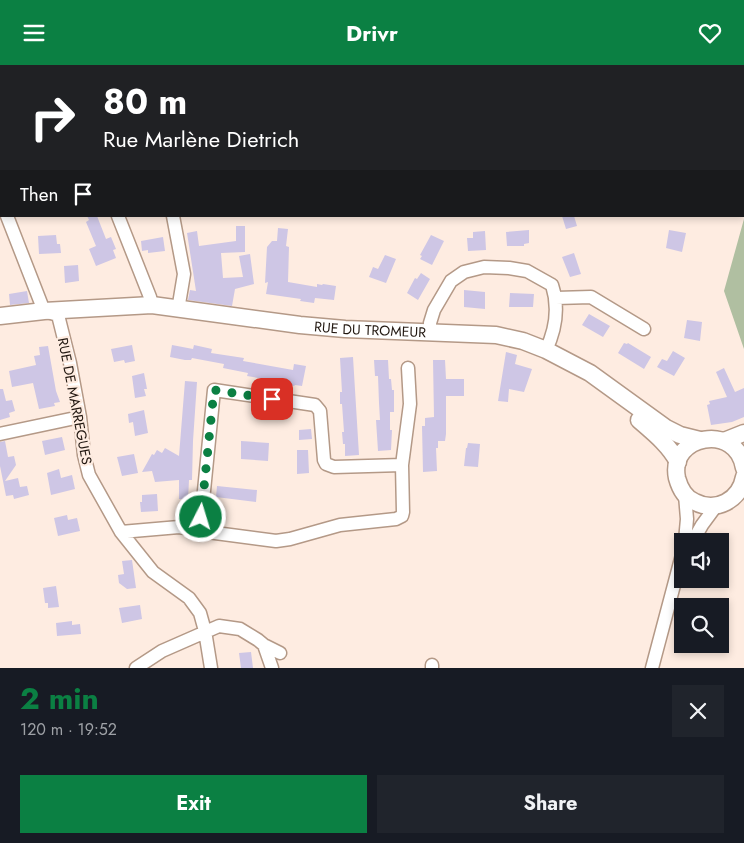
<!DOCTYPE html>
<html lang="en">
<head>
<meta charset="utf-8">
<style>
  body { margin:0; font-family:Jost,sans-serif; background:#20242c; color:#f1f3f6; height:100vh; display:flex; flex-direction:column; font-size:19px; white-space:nowrap }
  * { box-sizing:border-box; margin:0 }
  p { font-size:16px; color:#9ea1a6 }
  .icon { flex:none; width:28px; height:28px; fill:none; stroke:currentColor; stroke-width:2; stroke-linecap:round; stroke-linejoin:round }
  .map { position:relative; height:603px; overflow:hidden }
  .side { display:flex; flex-direction:column; background:#171b24; flex:1 }
  .side>* { flex:none }
  .top-card { position:absolute; left:0px; top:0px; width:745px; height:152px; box-shadow:0 2px 8px #0003; background:#202124; color:#fff; overflow:hidden }
  .tools { position:absolute; left:674px; top:468px; display:grid; gap:10px }
  .tools a { display:grid; place-items:center; width:55px; height:55px; border-radius:0px; background:#171b24; box-shadow:0 2px 8px #0003; font-size:25px }
  .pin { position:absolute; display:grid; place-items:center; width:42px; height:42px; color:#fff; margin:-21px; border-radius:10px; box-shadow:0 2px 8px #0006 }
  .me { position:absolute; width:55px; margin:-28px; rotate:5deg; stroke-linejoin:round; filter:drop-shadow(0 0 4px #0008) }
  .turn { display:flex; align-items:center; gap:18px; height:105px; padding:0 20px; font-size:22px }
  .turn .icon { width:65px; height:65px; stroke-width:2.5 }
  .turn b { display:block; font-size:35px; line-height:42px }
  .then { display:flex; align-items:center; height:48px; padding:0 20px; background:#0003; gap:10px; font-size:19px }
  .round { display:grid; place-items:center; flex:none; width:52px; height:52px; border-radius:0px; background:#20242c }
  .head { display:flex; align-items:center; justify-content:space-between; height:85px; padding:0 20px }
  h1 { font-size:30px; font-weight:700; line-height:38px; color:#0b8043 }
  .primary-button { display:flex; gap:10px; margin-top:auto; padding:10px 20px }
  .primary-button a { flex:1; height:58px; border-radius:0px; background:#0b8043; color:#fff; font-size:20px; font-weight:700; line-height:58px; text-align:center }
  .primary-button a+a { background:#20242c; color:#f1f3f6 }
  header { display:flex; justify-content:space-between; align-items:center; height:65px; padding:0 20px; background:#0b8043; color:#fff; font-size:22px; font-weight:700 }
  .map>svg:first-child { display:block }
  .forest { fill:#b0bfa1 }
  .building { fill:#cec6e5 }
  .lines { fill:none; stroke-linecap:round; stroke-linejoin:round }
  .minor-casing { stroke:#b49987; stroke-width:15 }
  .major-casing { stroke:#b49987; stroke-width:19 }
  .minor { stroke:#fff; stroke-width:12 }
  .major { stroke:#fff; stroke-width:16 }
  .route { stroke:#0b8043; stroke-width:9; stroke-dasharray:0 16.2 }
  .labels { text-anchor:middle; stroke-width:4.5; stroke-linejoin:round; paint-order:stroke }
  .street-label { font-size:14px; fill:#211710; stroke:#feece1 }
</style>
</head>
<body>
<header><svg class="icon" aria-label="menu" viewBox="0 0 24 24"><path d="M4 6h16M4 12h16M4 18h16"/></svg>Drivr<svg class="icon" aria-label="heart" viewBox="0 0 24 24"><path d="M12 20l-8-8c-3-5 5-10 8-4 3-6 11-1 8 4z"/></svg></header>
<div class="map">
<svg width="744" height="603" viewBox="0 0 744 603">
  <rect width="100%" height="100%" fill="#feece1"/>
  <path class="forest" d="M351,0H744V129V1Z
    M744,154V284L724,226Z"/>
  <path class="building" d="M87,151H97L106,174L111,172L116,184L113,185L116,193L96,201L89,184L96,181L86,157L89,155Z
    M562,151H574L577,161L566,164Z
    M236,161H245V187L221,188L223,213L243,212L239,191L250,189L254,219L235,224L232,241L188,235L190,225L196,226L187,168L197,166L199,181L236,176Z
    M278,163L288,164L286,181L289,182L288,217L317,222V219L322,220L323,219L336,221L334,235L315,233L314,238L300,236L301,234L266,229L268,217L265,218L267,182L272,176H277Z
    M529,165V178L524,179V181H507L506,167Z
    M669,165L686,168L682,187L666,183Z
    M485,166L486,185L468,186L467,173H473V167Z
    M56,170L57,179H60L61,188L39,189L38,171Z
    M431,170L444,176L432,200L420,194L422,191L420,190Z
    M163,172L165,186L148,188V185L142,186L141,176Z
    M574,188L581,209L570,212L562,192Z
    M385,190L396,194L386,218L369,212L373,202L378,204Z
    M78,200L79,216L65,218L64,201Z
    M421,208L430,214L418,235L407,228L415,213L417,214Z
    M464,225L485,227V244L464,242Z
    M27,226L29,238L10,240L9,229Z
    M510,228L534,229L533,242H509Z
    M589,249L610,261L603,272L582,260Z
    M687,255L702,257L700,276L684,273Z
    M624,278L627,279L628,278L651,292L644,304L618,288Z
    M132,280L135,296L125,298L124,295L114,297L111,284Z
    M172,280L193,284L194,280L212,284L211,288L244,293L243,296L293,305L294,299L306,301L302,321L295,320L294,321L285,319L286,318L247,311L248,308L223,303L224,299L192,293L191,295H185L170,292Z
    M48,281L56,326L60,337L54,338L55,341L39,344L33,318L12,322L9,306L36,300L34,291L40,290L39,282Z
    M673,286L685,293L674,311L657,302L662,294L667,296Z
    M506,287L517,290L515,299L532,304L524,327L509,324L508,337L498,336Z
    M353,292L359,390L345,391V379H343L342,367H344L342,339H340V327H342L340,293Z
    M374,295H388L389,314H391L392,325H394V347H390V365H392L391,385L378,386L376,355H380L379,338L378,311H375Z
    M433,295H445L446,314H464V331H446V369L445,376H438V383H436L437,406L423,407L422,361H425V353L434,352Z
    M724,303L735,327L744,323V352L732,357L711,360L707,340L710,339L709,336L727,332L716,307Z
    M144,308L147,324H144L146,331L135,333L132,311Z
    M185,316L197,317L193,376L192,415H189L188,435L179,434V415L155,417L152,406L142,407L152,389L154,390L157,385L162,388L165,383L179,391Z
    M0,324H3L6,336L12,335L15,346L9,348L10,352L0,355Z
    M144,345L148,368L135,371L133,357L129,358L128,349Z
    M311,364L312,374L299,375V365Z
    M62,372L65,385L45,390L42,376Z
    M5,376L8,392L14,391L16,400L5,416L18,413L20,422L27,421L29,430L14,434L13,430L6,431L0,401V377Z
    M241,376L269,378L268,396L241,394Z
    M468,378L480,379L478,402L464,401L466,383H467Z
    M297,385H308L309,408L297,409Z
    M134,389L138,408L122,411L117,392Z
    M59,404L61,413L72,410L75,424L51,430L47,408Z
    M217,421L257,425L256,437L216,432Z
    M157,429L158,446L141,447L140,437H142V430Z
    M67,450L68,455L77,453L80,466L58,471L54,453Z
    M132,495L136,523L127,524L119,518L118,510L124,509L122,496Z
    M56,521L59,542L48,543V538H45L43,523Z
    M140,540L142,554L122,558L119,543Z
    M72,556V560L80,559L81,569L57,571L56,558Z
    M251,587L253,603H241L239,588Z"/>
  <g class="lines">
    <g class="minor-casing">
      <path id="minor" d="M368,0L371,1
        M0,86L1,85
        M0,133L1,136
        M7,151L44,246L58,250L70,298L80,352L84,390L89,410L121,467L153,507L189,533L200,548L205,566L211,603
        M118,151L150,232L152,240
        M173,151L184,209L178,245
        M556,233L591,232L644,264
        M430,267V258L434,245L451,216L464,207L484,202L509,203L527,206L552,220C559,242 556,264 546,285
        M0,369L80,352
        M200,466L276,476L290,474L340,460L396,454L402,451L403,447L402,400L410,339L408,303
        M121,467L179,462L200,466L214,325L315,340L320,346L324,395L326,399L334,402L402,400
        M685,476L687,454L685,430
        M693,476L702,460L716,441
        M264,580L280,588
        M432,600V603
        M136,603L162,586L219,561L240,564L258,575L264,580L272,603
        M652,603L682,490"/>
    </g>
    <g class="major-casing">
      <g id="major">
        <path id="s1" d="M0,251L44,246L152,240L300,260L345,264L496,270L523,276L546,285L590,308L666,363L680,370L700,375"/>
        <path d="M639,355C654,368 669,380 678,397"/>
        <path d="M724,376L744,368"/>
        <path d="M744,403C737,357 668,370 677,413C680,424 685,433 695,437C716,448 740,435 744,412"/>
      </g>
    </g>
    <use href="#minor" class="minor"/>
    <use href="#major" class="major"/>
  </g>
  <g class="lines">
    <path class="route" d="M201,452L214,325L272,334"/>
  </g>
  <g class="labels">
    <g class="street-label">
      <text dy="5" stroke="none"><textPath href="#s1" startOffset="372">RUE DU TROMEUR</textPath></text>
      <text transform="translate(75 336) rotate(79)" y="5">RUE DE MARREGUES</text>
    </g>
  </g>
</svg>
<div class="tools">
<a><svg class="icon" aria-label="sound" viewBox="0 0 24 24"><path d="M4 9h4l5-4v14l-5-4H4zM17 9q2 3 0 6"/></svg></a>
<a><svg class="icon" aria-label="search" viewBox="0 0 24 24"><circle cx="10" cy="10" r="6"/><path d="M15 15l6 6"/></svg></a>
</div>
<div class="pin" style="left:272px;top:334px;background:#d93025"><svg class="icon" aria-label="arrive" viewBox="0 0 24 24"><path d="M6 21V4h12l-3 4 3 4H6"/></svg></div>
<svg class="me" style="left:201px;top:452px" viewBox="-20 -20 40 40"><circle r="17" fill="#0b8043" stroke="#fff" stroke-width="3"/><path d="M0-11L8 9 0 5-8 9z" fill="#fff"/></svg>
<div class="top-card">
<div class="turn"><svg class="icon" aria-label="right" viewBox="0 0 24 24"><path d="M7 20v-9h11M14 6l5 5-5 5"/></svg><div><b>80 m</b>Rue Marlène Dietrich</div></div>
<div class="then">Then<svg class="icon" aria-label="arrive" viewBox="0 0 24 24"><path d="M6 21V4h12l-3 4 3 4H6"/></svg></div>
</div>
</div>
<section class="side">
<div class="head"><div><h1>2 min</h1><p>120 m · 19:52</p></div><a class="round"><svg class="icon" aria-label="close" viewBox="0 0 24 24"><path d="M6 6l12 12M18 6L6 18"/></svg></a></div>
<div class="primary-button"><a>Exit</a><a>Share</a></div>
</section>
</body>
</html>
